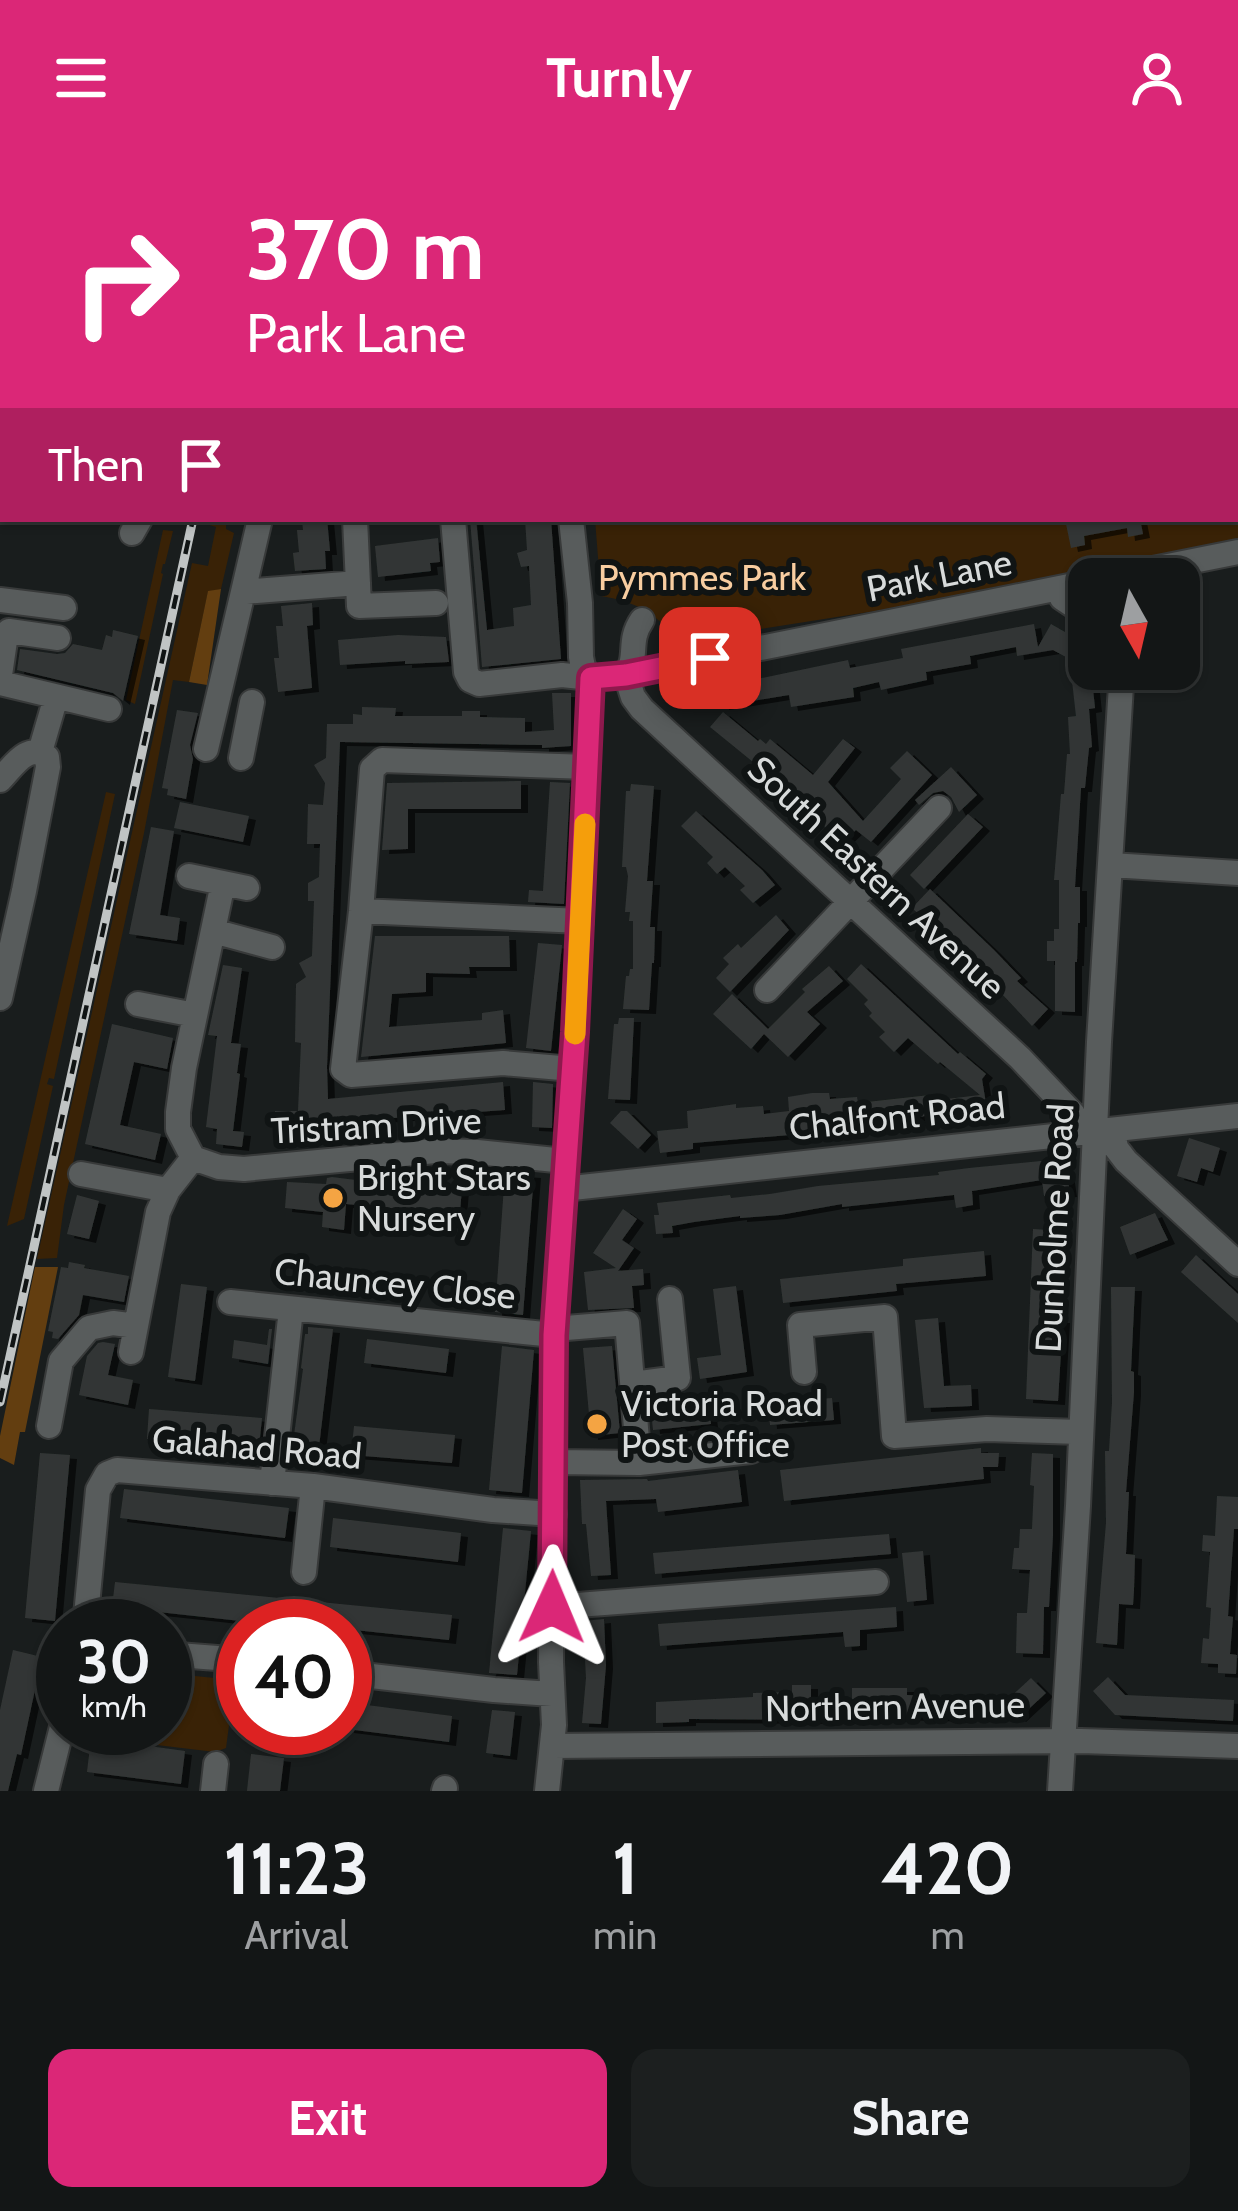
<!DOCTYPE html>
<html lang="en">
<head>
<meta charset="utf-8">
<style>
  body { margin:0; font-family:Cabin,sans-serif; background:#1c1f1f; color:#f1f3f6; height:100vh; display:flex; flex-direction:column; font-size:45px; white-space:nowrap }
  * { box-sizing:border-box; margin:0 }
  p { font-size:39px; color:#9d9fa1 }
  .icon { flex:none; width:66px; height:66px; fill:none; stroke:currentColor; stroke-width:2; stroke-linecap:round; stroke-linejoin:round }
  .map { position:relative; height:1635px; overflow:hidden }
  .side { display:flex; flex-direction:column; background:#131616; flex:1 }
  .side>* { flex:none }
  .top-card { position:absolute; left:0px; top:0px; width:1239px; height:366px; box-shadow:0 3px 9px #0004,0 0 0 3px #323535; background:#db2777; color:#fff; overflow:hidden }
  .needle { width:78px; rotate:172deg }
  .tools { position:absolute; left:1068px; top:402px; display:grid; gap:24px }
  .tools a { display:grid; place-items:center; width:132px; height:132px; border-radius:24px; background:#131616; box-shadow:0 3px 9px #0004,0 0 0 3px #323535; font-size:60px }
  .speed { position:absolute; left:36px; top:1443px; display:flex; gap:24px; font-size:60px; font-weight:700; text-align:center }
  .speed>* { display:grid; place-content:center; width:156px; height:156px; border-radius:50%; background:#131616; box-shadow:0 3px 9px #0004,0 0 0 3px #323535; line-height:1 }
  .speed small { font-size:30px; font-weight:400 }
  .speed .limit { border:18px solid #d22; background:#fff; color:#111 }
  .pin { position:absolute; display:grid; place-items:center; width:102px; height:102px; color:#fff; margin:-51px; border-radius:24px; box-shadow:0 6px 18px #0006 }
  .me { position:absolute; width:132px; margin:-66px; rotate:1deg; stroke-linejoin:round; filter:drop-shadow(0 0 9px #0008) }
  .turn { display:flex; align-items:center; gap:42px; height:252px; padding:0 48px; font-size:54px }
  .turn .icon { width:156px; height:156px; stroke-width:2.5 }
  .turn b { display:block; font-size:84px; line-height:102px }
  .then { display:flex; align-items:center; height:114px; padding:0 48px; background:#0003; gap:24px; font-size:45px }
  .eta { display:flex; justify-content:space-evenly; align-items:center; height:204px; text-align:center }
  .eta b { font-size:72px; font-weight:700; line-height:84px }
  .action { display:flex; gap:24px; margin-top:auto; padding:24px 48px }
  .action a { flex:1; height:138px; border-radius:24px; background:#db2777; color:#fff; font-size:48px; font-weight:700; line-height:138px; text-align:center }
  .action a+a { background:#1c1f1f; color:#f1f3f6 }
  header { display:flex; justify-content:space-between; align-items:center; height:156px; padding:0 48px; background:#db2777; color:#fff; font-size:54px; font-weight:700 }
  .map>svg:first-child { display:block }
  .green { fill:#392206 }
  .forest { fill:#633e10 }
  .building { fill:#323635; filter:url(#shadow) }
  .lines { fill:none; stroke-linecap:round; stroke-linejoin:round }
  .minor-casing { stroke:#383a3a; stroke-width:28 }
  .minor { stroke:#585c5c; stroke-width:24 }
  .rail-casing { stroke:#c0c4c4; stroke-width:9 }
  .rail { stroke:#101414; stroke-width:4.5; stroke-dasharray:14; stroke-linecap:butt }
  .route-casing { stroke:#8e194d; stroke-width:30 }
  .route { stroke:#db2777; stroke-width:21 }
  .slow { stroke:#f59e0b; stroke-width:21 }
  .poi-dot { fill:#f4a443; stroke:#101414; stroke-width:4.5 }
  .labels { text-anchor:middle; stroke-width:12; stroke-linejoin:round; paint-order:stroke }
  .street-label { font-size:36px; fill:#d8dbdb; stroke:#101414 }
  .park-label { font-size:36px; fill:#f8cda0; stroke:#101414 }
  .poi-label { font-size:36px; fill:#d8dbdb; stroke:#101414; text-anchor:start }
</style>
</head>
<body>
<header><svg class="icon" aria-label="menu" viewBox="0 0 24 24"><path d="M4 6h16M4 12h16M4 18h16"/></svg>Turnly<svg class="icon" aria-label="person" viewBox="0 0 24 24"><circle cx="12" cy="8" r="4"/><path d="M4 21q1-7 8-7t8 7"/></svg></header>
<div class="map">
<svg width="1238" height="1635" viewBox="0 0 1238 1635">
  <defs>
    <filter id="shadow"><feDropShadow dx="7" dy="4" stdDeviation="0" flood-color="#0009"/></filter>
  </defs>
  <rect width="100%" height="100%" fill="#191d1d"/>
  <path class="green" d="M565,0H1238V382L875,455L679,486C656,457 637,446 601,440L595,363H1236V3H566Z
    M204,363H226V373L234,377L221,433L208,436L189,526L173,524L144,677L64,1049L57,1102L37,1103L192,407L208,410L216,371L203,367Z
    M163,374L173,375L165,408H163L161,417L163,418L135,548L126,544Z
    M106,636L115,638L54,923L49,922L47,928L53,930L24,1063L7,1070Z
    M165,1517L235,1524L226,1592L215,1596L90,1581L92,1572H165Z"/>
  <path class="forest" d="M221,433L207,529L189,526L208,435Z
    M35,1111H58L25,1276H20L14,1309L0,1302V1280Z"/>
  <path class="building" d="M302,363H327L330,395H325L326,413L295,415L293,397L299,396L297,374H303Z
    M470,363H476L487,474L514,470L513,452L531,449L529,410L521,411L517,397L527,394L525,363H551L561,503L482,511Z
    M1065,363H1140L1143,378L1128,381L1127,372L1084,380L1085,389L1071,392Z
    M438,382L440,406L430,407L431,415L378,421L375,390Z
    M312,447L313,469L307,470L312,532L278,536L274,502H279L276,470H283L281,450Z
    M1034,468L1038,491L1051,468L1086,488L1075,506L1053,494L1017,500L1016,491L970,500L971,508L926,516L927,524L881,534L879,526L853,532L854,541L791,551L789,539L722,550L719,531L848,504L850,512L903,502L901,493Z
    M113,474L138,480L123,545L113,537L17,514L20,493L57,498L65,497L73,488L102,494L106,479L112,481Z
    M398,479L446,481L449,506L405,508V505L340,509L338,484Z
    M1091,514L1095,552L1089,553L1092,591L1089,592L1085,632H1081L1075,731H1080V767H1078L1077,806H1075V856L1055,855V805H1047V785H1054V773H1059V724H1054L1061,638H1064L1067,598H1070L1068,561L1076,560L1071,516Z
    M552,537H571V590L542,592V589L340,586L327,911L328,943L503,926L505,954L324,967L326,979L299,982L275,981V955H298L301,887L295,886L296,828L306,821L299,807L312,800L314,745H308V727L319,721L320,688H307L308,648L323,649L325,627L314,609L326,602L327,568H353V558L362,559V551L396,552L395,560H462V555H480V561L525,562V576L554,574Z
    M177,554L198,557L190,589L193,603L186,643L167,639L168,633L162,632Z
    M723,556L758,585L760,583L766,588L770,583L813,619L843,583L855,592L828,626L863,665L901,623L890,612L907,595L932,619L871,686L856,674L841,688L811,656L812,654L710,571Z
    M951,611L977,639L959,656L951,641L943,635L933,637L919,649L915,644Z
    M521,625V653H408V693L382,694L387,627Z
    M550,626L570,627L564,748L528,746L529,734L543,735Z
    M631,628L654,630L647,725H653L650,771H655L654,807H652L649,854L623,853L626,820H629L630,813H633V765H629L630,756H625L628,720L626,711H622L626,635H630Z
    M180,646L249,660L243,686L174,672Z
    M696,655L762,714L775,729L753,747L740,734L745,730L725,711L717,718L707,707L713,701L681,670Z
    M968,658L983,671L924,733L910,719Z
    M151,671L174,675L160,759L180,762L177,785L129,778Z
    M930,733L994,794L1021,822L1017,825L1048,853L1032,870L985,820L912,752Z
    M776,759L789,774L730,836L716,822L729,808L723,802L738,788L741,792Z
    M375,780H509L510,811H469L470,818L426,817V836L392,838L389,871L482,864V857L503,854L506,887L361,901Z
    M538,787L562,789L551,895L526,892Z
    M861,808L958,898L960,896L986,918L982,923L988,960L941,966L940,958L838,972V975L693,987V993L660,997L657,975L688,972L687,955L736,948V952L763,950L764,958L789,955L788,941L812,937H829L830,943L857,941L858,947L930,939V945L980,939L940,906L938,908L908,882L894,896L879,881L885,876L869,860L872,857L864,848L868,844L847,823Z
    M223,809L242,812L231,887L241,888L237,917L240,918L233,975L244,976L242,991L216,988L217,973L206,971L217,880L208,879Z
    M829,810L843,825L807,856L820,868L788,901L764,878L751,893L713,858L732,838L768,873L805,836L802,833Z
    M619,862H634L630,944L608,943L614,868H618Z
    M112,868L173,882L167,913L134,906L120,969L161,978L155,1004L85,988Z
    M533,926L553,928L552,972L532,971Z
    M621,955H627L651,979L638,993L610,967Z
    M1189,982L1220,992L1213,1016L1201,1012L1197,1026L1177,1020Z
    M1051,1004L1053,1018L1067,1016L1070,1037L1044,1040L1042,1024L972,1035L973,1049L956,1052L954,1039L842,1051V1048L780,1059L740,1062V1060L694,1066L672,1070L673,1077L656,1078L654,1059H659L657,1047L730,1039L731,1042L770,1038L818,1030L939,1019L938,1016L969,1012Z
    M505,1016L534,1018L523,1159L495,1156Z
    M332,1021L388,1028V1025L462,1032L460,1056L435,1053V1056L346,1048L344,1074L322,1071L323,1056L285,1052L287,1026L326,1028L327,1022Z
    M77,1039L99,1045L89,1083L67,1078Z
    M623,1053L637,1063L622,1084L634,1092L618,1115L643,1113L644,1129L632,1130L634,1152L588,1154L584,1116L616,1112L593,1097Z
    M1155,1057L1168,1084L1130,1099L1120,1071Z
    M1033,1073L1063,1075L1058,1163H1063L1058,1245L1026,1243Z
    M984,1095L986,1120L896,1128L897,1135L783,1147L780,1123L903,1110V1103Z
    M1196,1099L1238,1138V1167L1181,1116Z
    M69,1106L85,1109L84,1112L129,1120L124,1146L83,1139L79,1159L58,1183L52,1182L53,1176L48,1175L61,1111L68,1112Z
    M181,1128L207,1131L195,1225L168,1221Z
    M736,1130L747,1216L700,1223L697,1202L721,1199L713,1133Z
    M1111,1131H1135L1131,1215L1134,1216V1236L1126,1336H1129L1126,1398L1135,1399L1134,1434L1133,1449L1119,1448L1117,1489L1096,1487L1106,1367L1105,1295H1109L1112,1247Z
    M938,1162L944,1230L971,1229L972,1250L924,1252L915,1164Z
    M308,1171L333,1173L318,1299L293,1296L292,1294L303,1213L301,1212L305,1178H308Z
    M269,1173H272L268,1208L232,1202L234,1184L267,1189Z
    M367,1183L449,1193L446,1217L364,1207Z
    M103,1186L115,1188L108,1219L133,1224L128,1249L79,1239L87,1200L98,1187Z
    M502,1190L534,1194L522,1337L489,1334Z
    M612,1190L620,1277L591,1280L583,1192Z
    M667,1240L668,1253L709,1249L711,1268L653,1274L651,1255L655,1254L654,1242Z
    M832,1242L834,1264L770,1269L768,1247Z
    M149,1253L262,1262L259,1291L147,1283Z
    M354,1270L455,1279L452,1307L351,1299Z
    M981,1292V1297H999L998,1311H983L984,1323L784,1345L780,1314Z
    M40,1297L70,1299L55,1465L25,1462Z
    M1032,1297L1053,1298V1379L1049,1451H1044L1043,1498L1016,1497L1017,1457H1027L1030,1414L1012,1413L1014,1392H1019L1020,1373H1032L1034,1330L1030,1329Z
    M738,1314L742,1346L658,1356L656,1343L606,1345L611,1419L591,1420L586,1368H582L580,1324L647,1323L648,1325Z
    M124,1333L289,1352L285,1382L120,1362Z
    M1217,1340L1238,1341V1373H1234L1228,1460L1233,1461L1230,1498L1237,1499L1236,1518L1218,1517V1508L1201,1507L1203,1482L1209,1483L1211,1452L1206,1451L1210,1396L1202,1395L1203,1379L1215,1380Z
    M333,1362L461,1377L458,1406L330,1391Z
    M503,1372L531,1375L517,1519L489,1517Z
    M889,1378L891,1398L655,1418L653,1397Z
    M923,1395L927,1444L907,1446L902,1397Z
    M115,1426L452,1459L449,1484L345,1473V1470L250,1466L112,1451Z
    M896,1451L897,1471L860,1474V1490L845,1491L843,1476L660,1490L658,1468Z
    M604,1463L606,1509L601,1568L582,1567L586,1522L583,1465Z
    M13,1494L42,1501L21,1599L17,1598L8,1635H0V1554Z
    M1108,1521L1125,1539L1234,1544L1233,1565L1115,1559L1093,1535Z
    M1031,1522L1046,1537L1019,1562L1005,1546Z
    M792,1529H811V1543H852V1532H907V1539L969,1542V1562L892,1560L848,1561V1564L689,1563V1566L656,1567V1546L753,1541V1537L792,1536Z
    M351,1547L452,1560L449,1586L347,1573Z
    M492,1554L515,1556L510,1600L486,1597Z
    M91,1582L185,1595L181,1628L87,1616Z
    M251,1598L284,1602L280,1635H247Z"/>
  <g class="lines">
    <g class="minor-casing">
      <path id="minor" d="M131,0L146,3
        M547,0V3
        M355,363L359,450L436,447
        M453,363L466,516L470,524L479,528L562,519L591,522L626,519L1089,426
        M132,377L140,363
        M1103,423L1238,396
        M1061,432L1062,442L1089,460
        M243,436L260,363
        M0,444L64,452
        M642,464C627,486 639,499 626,519L633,541L642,553L1020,902L1073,958L1080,976
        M0,519L6,478L9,475L58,482
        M0,527L109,553
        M206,593L243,436L358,427
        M40,596L56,541
        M241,602L252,546
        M0,624C13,611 27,586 47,601L48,611L24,735L0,842
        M1111,709L1238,717
        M189,720L247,732
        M361,755L581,765
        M213,775L272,791
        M767,834L939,652
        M138,848L195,859
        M573,913L503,907L351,919L343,913L361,755L372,613L382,604L588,611
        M1113,974L1116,992L1126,1005L1238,1108
        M193,1002L219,1011L244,1013L435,995L477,996L565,1005
        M81,1018L168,1034
        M563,1033L1238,960
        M230,1146L554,1179
        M554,1173L627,1167L639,1307
        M131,1196L158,1056L168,1034L193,1002L178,973V956L184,912L223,727
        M804,1216L800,1169L885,1161L894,1280L987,1273L1080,1276
        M633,1228L678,1222L670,1143
        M49,1270L61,1205L89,1172L113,1167L136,1170
        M554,1306L639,1307L751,1295
        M272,1327L291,1153
        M304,1416L313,1330
        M552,1451L876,1426
        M85,1470L98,1334L107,1318L117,1314L313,1330L493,1354L554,1358
        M165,1498L243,1504
        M345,1517L494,1534L552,1538
        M553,1590L1081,1585L1238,1590
        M46,1635L63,1567
        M213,1635L216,1608
        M444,1635L445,1632
        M547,1635L554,1569L551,1506L554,1173L573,913L591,522L583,511L581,501L580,447L571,363
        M1060,1635L1078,1350L1099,886L1122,513"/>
    </g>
    <use href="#minor" class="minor"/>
    <g class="rail-casing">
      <path id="rail" d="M263,3V0
        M0,1246L193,363"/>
    </g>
    <use href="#rail" class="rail"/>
  </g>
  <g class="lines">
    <g class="route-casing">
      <path id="route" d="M552,1451L554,1179L575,876L591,522L626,519L710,502"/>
    </g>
    <use href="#route" class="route"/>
    <path class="slow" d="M575,878L585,668"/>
  </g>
  <g class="poi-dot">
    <circle cx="333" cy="1042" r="12"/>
    <circle cx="597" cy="1268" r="12"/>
  </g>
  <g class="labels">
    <g class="street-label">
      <text transform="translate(939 419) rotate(-11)" y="13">Park Lane</text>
      <text transform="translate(877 721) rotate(43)" y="13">South Eastern Avenue</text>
      <text transform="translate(897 960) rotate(-6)" y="13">Chalfont Road</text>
      <text transform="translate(376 969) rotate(-3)" y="13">Tristram Drive</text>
      <text transform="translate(1054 1072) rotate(-87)" y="13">Dunholme Road</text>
      <text transform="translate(395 1127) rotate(6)" y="13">Chauncey Close</text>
      <text transform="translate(257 1291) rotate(5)" y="13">Galahad Road</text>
      <text transform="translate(895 1550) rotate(-1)" y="13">Northern Avenue</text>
    </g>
    <g class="park-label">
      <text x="702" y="434">Pymmes Park</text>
    </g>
    <g class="poi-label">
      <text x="357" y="1034">Bright Stars<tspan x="357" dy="41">Nursery</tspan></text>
      <text x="621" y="1260">Victoria Road<tspan x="621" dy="41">Post Office</tspan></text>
    </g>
  </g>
</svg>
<div class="tools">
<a><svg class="needle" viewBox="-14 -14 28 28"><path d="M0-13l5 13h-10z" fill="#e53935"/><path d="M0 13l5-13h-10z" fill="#9d9fa1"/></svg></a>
</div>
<div class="speed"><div>30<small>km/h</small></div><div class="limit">40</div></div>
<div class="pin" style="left:710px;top:502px;background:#d93025"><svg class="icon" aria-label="arrive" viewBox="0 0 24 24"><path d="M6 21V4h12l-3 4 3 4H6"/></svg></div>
<svg class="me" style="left:552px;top:1451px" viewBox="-20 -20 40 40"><path d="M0-17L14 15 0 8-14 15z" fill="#db2777" stroke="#fff" stroke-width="4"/></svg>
<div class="top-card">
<div class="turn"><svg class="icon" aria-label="right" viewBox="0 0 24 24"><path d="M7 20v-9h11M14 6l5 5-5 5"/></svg><div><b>370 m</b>Park Lane</div></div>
<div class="then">Then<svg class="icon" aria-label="arrive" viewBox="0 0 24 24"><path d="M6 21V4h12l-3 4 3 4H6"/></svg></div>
</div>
</div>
<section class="side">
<div class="eta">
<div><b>11:23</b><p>Arrival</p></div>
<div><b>1</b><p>min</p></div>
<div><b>420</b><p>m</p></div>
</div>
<div class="action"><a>Exit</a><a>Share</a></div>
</section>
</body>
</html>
